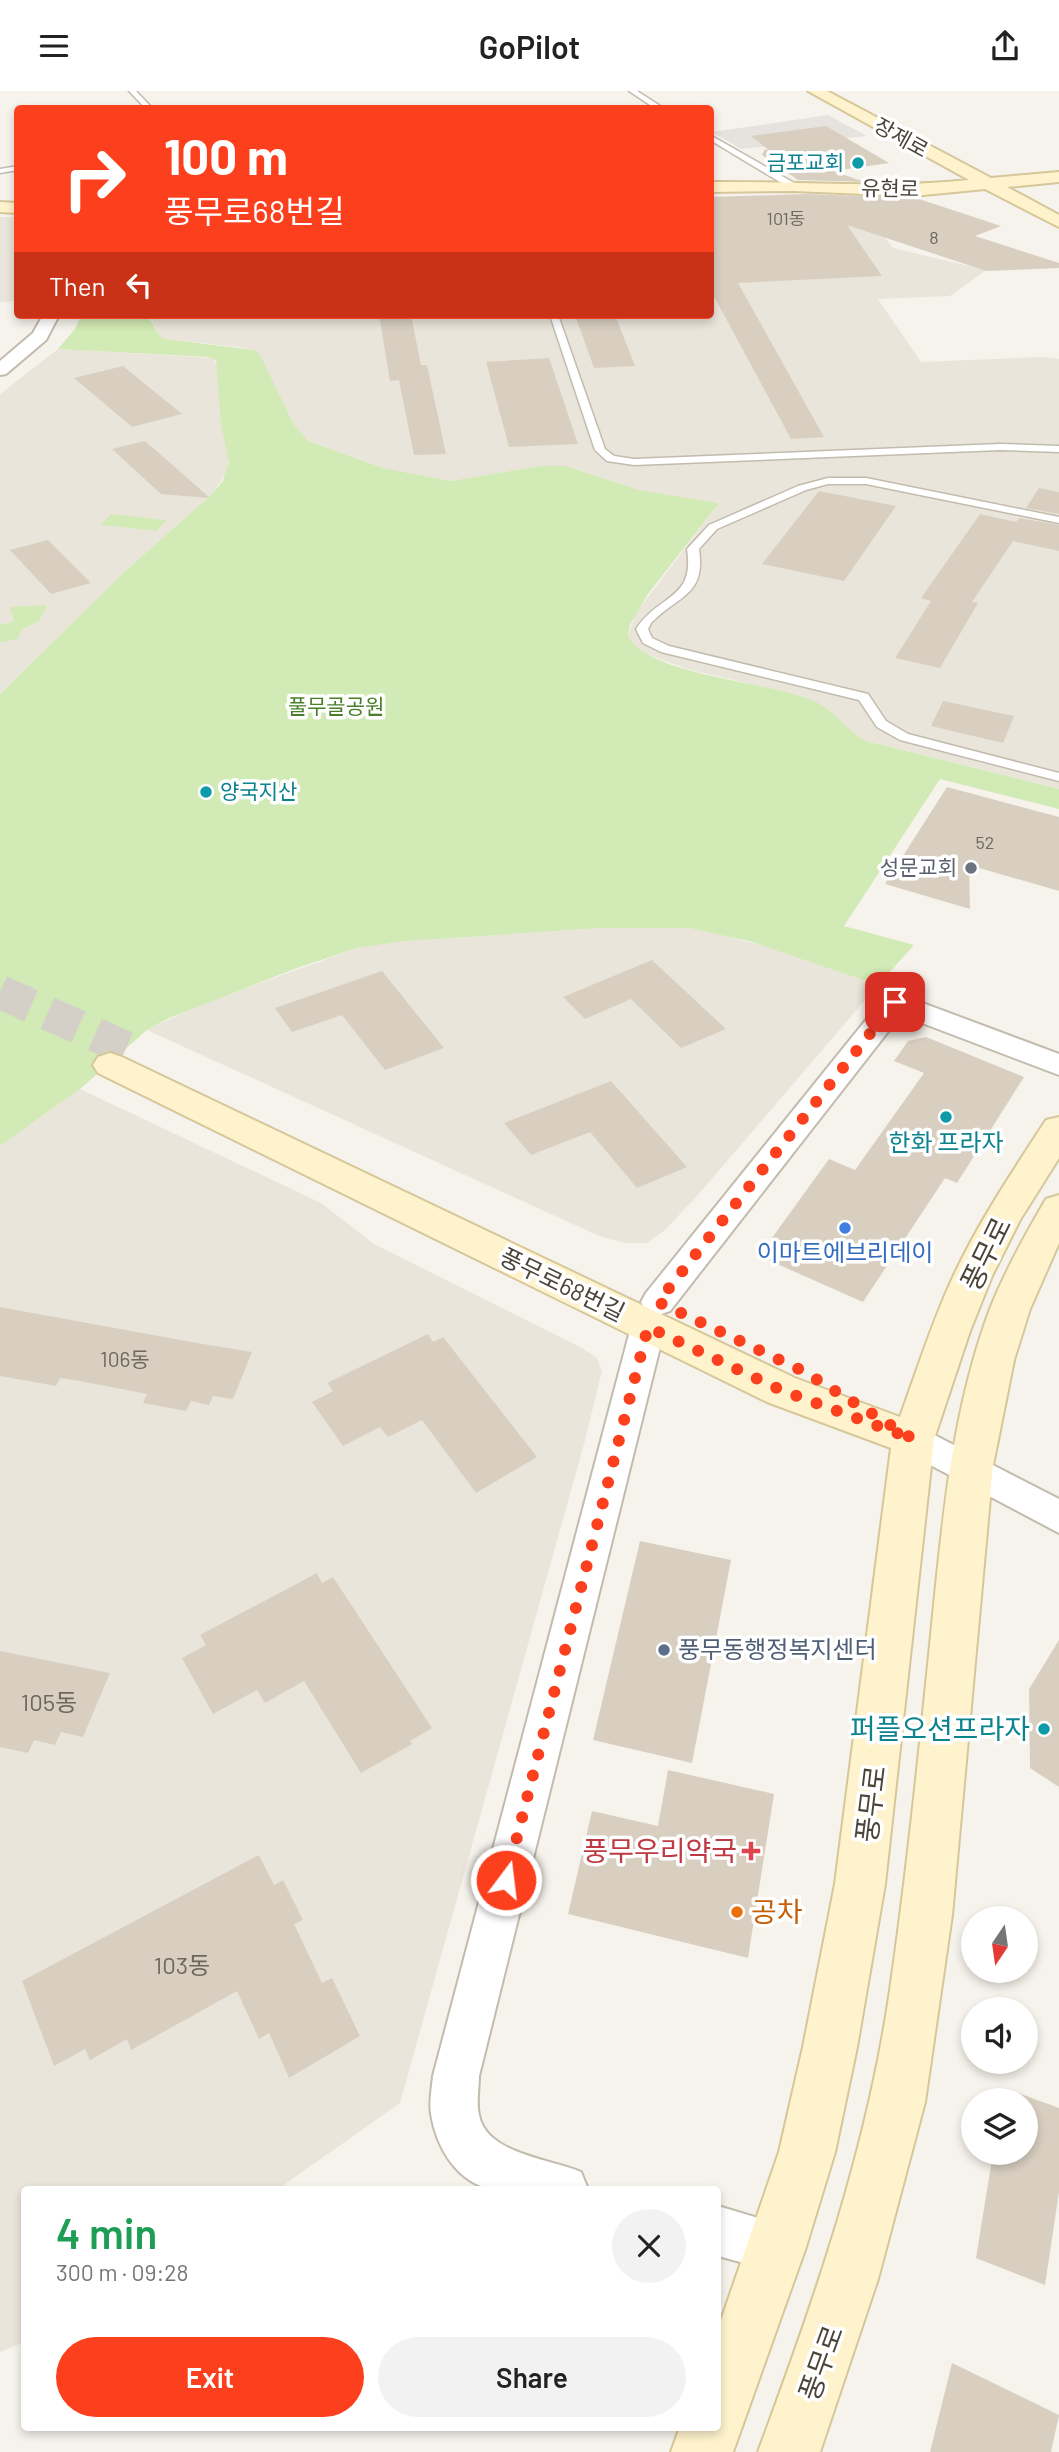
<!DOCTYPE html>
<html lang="en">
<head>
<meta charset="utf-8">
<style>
  body { margin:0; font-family:Barlow,"Noto Sans KR",sans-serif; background:#f2f2f2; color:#222; height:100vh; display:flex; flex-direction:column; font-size:26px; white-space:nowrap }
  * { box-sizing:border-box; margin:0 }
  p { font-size:23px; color:#767676 }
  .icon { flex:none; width:38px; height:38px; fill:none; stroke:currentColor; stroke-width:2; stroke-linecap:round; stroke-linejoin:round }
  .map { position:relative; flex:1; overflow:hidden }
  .details { position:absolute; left:21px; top:2095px; width:700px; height:245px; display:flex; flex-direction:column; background:#fff; border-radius:7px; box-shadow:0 4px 10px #0003 }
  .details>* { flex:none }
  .top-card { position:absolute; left:14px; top:14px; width:700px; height:214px; border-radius:7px; box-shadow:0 4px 10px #0003; background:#fc3f1d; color:#fff; overflow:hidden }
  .needle { width:46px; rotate:193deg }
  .buttons { position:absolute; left:961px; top:1815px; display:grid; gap:14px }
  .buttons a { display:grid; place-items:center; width:77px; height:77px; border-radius:50%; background:#fff; box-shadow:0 4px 10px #0003; font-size:35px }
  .pin { position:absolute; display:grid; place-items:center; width:60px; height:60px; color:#fff; margin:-30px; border-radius:14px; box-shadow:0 4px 10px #0006 }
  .me { position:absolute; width:77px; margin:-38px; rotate:15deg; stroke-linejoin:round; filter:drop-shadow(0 0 5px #0008) }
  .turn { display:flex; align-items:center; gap:24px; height:147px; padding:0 35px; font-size:32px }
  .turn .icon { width:91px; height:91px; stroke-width:2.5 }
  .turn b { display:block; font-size:49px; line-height:60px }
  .then { display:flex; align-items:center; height:66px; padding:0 35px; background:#0003; gap:14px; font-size:26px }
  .round { display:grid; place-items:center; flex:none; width:74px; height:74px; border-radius:37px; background:#f2f2f2 }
  .overview { display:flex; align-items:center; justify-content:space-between; height:119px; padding:0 35px }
  h1 { font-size:42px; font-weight:600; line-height:52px; color:#1e9e55 }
  .button { display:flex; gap:14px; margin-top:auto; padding:14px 35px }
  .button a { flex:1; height:80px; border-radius:42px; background:#fc3f1d; color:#fff; font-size:28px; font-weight:600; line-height:80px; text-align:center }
  .button a+a { background:#f2f2f2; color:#222 }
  header { display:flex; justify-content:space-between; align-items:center; height:91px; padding:0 35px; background:#fff; font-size:32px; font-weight:600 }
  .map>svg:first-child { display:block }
  .residential { fill:#eae5da }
  .industrial { fill:#e6e2dd }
  .green { fill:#d2eab5 }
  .building { fill:#d8cfc1 }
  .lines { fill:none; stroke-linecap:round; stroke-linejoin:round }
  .secondary-tunnel { stroke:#d4d0c8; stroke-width:34; stroke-dasharray:34 18; stroke-linecap:butt }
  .lane-casing { stroke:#c2bbae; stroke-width:3 }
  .street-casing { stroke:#c2bbae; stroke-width:4 }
  .secondary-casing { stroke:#d6c79b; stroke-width:4 }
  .lane { fill:#fff; fill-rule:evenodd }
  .street { fill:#fff; fill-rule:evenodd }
  .secondary { fill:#fff3cd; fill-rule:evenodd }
  .route { stroke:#fc3f1d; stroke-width:12; stroke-dasharray:0 21.6 }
  .culture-dot { fill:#0f9aa8; stroke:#fff; stroke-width:2.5 }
  .worship-dot { fill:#6b7280; stroke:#fff; stroke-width:2.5 }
  .shop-dot { fill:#3f7fe0; stroke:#fff; stroke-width:2.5 }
  .service-dot { fill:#5c6f8a; stroke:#fff; stroke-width:2.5 }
  .health-dot { fill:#e0444e; stroke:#fff; stroke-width:2.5 }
  .food-dot { fill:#e8710a; stroke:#fff; stroke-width:2.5 }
  .labels { text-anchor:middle; stroke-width:7; stroke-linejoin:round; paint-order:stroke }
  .far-number-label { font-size:18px; fill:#6e675b }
  .far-street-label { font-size:21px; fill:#4b4439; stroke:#fff }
  .far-culture-label { font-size:21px; fill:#0d838f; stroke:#fff; text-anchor:end }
  .far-park-label { font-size:21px; fill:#4a7f2a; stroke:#fff }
  .far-worship-label { font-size:21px; fill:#5b616d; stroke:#fff; text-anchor:end }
  .number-label { font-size:21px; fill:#6e675b }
  .culture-label { font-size:24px; fill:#0d838f; stroke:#fff }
  .shop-label { font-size:24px; fill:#366cbe; stroke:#fff }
  .street-label { font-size:24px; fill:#4b4439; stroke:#fff }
  .service-label { font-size:24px; fill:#4e5e75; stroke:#fff; text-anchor:start }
  .near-number-label { font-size:24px; fill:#6e675b }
  .near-street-label { font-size:28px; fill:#4b4439; stroke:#fff }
  .near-culture-label { font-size:28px; fill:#0d838f; stroke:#fff; text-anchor:end }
  .near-health-label { font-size:28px; fill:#be3a42; stroke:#fff; text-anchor:end }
  .near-food-label { font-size:28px; fill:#c56008; stroke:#fff; text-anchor:start }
</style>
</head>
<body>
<header><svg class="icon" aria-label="menu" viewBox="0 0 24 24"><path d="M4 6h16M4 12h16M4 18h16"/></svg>GoPilot<svg class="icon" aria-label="share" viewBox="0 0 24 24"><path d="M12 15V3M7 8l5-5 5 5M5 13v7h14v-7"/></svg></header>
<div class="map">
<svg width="1059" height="2361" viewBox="0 0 1059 2361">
  <rect width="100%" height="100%" fill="#f6f3ec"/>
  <path class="residential" d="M865,121L893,157L986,179L950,205L878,208L921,271L1043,266L1059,268V698L866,650L850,641L828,619L805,606L687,578L646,563L634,556L628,545L636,522L719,412L639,399L566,375H540L450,390L383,377L308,350L293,332L258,262L246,257L164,248L159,245L152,229L146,224H710L711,123Z
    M0,126H17L18,209L15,210L0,211Z
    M58,258L214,267L218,280L221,334L229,361L228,380L212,403L121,484L0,603V303Z
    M602,837H689L723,844L775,858L878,894L697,1105L665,1139L647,1152H626L599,1145L147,939L197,915L357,857L407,850Z
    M80,998L321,1112L374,1153L582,1257L597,1267L602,1280L584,1353L400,2012L278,2098H24V2251L0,2261V1055Z"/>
  <path class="industrial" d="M828,24L867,45L741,58L712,41Z"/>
  <path class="green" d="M81,224H146C155,231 155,243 164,248L254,259L259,262L293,332L308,350L383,377L450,390L540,375H566L639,399L719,412L648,503L630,534L628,545C650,586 773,590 816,611C835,620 847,640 866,650L1059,698V718L940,688L844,835L914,854L878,894L749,850L689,837H602L407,850L357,857L297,877L169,927L147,939L80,998L0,1055V603L121,484L212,403L223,390L229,371L221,334L216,269L208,266L58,258L75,238Z
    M111,423L166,429L157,440L101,434Z
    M47,514L39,530L21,539L18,548L0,551V534L14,530L10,516Z"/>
  <path class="building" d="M826,35L889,72L833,80L865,91L798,89L762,64L765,58L770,60L751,45Z
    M806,103L916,107L1001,135L975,145L1059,172V177L986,180L847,134L882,185L738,192L824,346L791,348L710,198V106Z
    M379,224H411L421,274H427L446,363L414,364L399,289L390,290Z
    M575,224H615L635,275L594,277Z
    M549,267L578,353L509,356L486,271Z
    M123,275L182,323L132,336L74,287Z
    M145,350L210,407L161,403L112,358Z
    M1039,397L1059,401V423L1026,417Z
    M819,400L896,415L844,490L762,473Z
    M980,423L1016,431L1019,427L1059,434V460L1013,450L972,511L978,512L940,577L895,567L931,510L921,507Z
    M48,449L91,492L51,503L10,459Z
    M943,610L1014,625L1003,652L931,635Z
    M947,696L1059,726V800L969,774L970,818L885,793Z
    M652,869L726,938L681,957L631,908L585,928L563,906Z
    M382,880L444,957L385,979L342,924L292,941L275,917Z
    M926,946L1024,986L957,1092L945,1087L863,1211L759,1165L829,1068L855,1079L924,982L894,970L908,950Z
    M611,990L687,1076L637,1097L590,1041L531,1064L504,1032Z
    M0,1216L197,1252L252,1261L233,1308L213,1305L209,1314L191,1310L186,1320L143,1312L147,1303L80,1290L60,1287L56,1295L0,1285Z
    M428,1243L433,1251L443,1246L537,1366L476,1402L422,1329L388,1346L380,1336L343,1355L312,1311L333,1300L327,1292Z
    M640,1450L731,1469L692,1672L593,1649Z
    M317,1482L322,1492L333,1486L432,1637L410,1650L412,1653L361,1682L304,1590L265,1612L257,1599L213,1623L182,1567L206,1554L200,1544Z
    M1059,1549V1696L1030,1677L1029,1598Z
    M0,1560L110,1582L83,1646L61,1641L55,1654L34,1649L28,1662L0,1656Z
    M668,1679L774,1703L748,1867L568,1823L592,1720L658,1735Z
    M259,1764L274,1794L283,1789L303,1829L294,1833L322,1892L332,1887L360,1945L289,1987L269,1942L259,1948L237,1900L131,1959L127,1948L90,1969L85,1958L54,1975L22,1890Z
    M1004,1997L1059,2017V2101L1045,2194L976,2167L993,2062H1026V2009H1002Z
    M952,2272L1059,2324L1051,2361H930Z"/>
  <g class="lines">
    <path class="secondary-tunnel" d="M0,901L130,959"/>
    <g class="lane-casing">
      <path id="lane" d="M129,0H136L153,18H146Z
        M629,0H637L665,18H656Z
        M710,44L796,93L797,95L790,97L710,49Z
        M18,75V79L0,82V78Z
        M550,224H558L605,358L614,365L634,368L1000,353L1059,355V361L1000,359L634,374L607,370L595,359Z
        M828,387H866L1059,426V432L866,393H828L806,399L717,438L699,458C706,505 678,504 651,532L648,538L652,547L669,555L868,603L886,630L908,643L1059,682V690L900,649L877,636L859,609L661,561L643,552L636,538C660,502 695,509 687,458L709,434L798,395Z"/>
    </g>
    <g class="street-casing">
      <path id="street" d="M43,224H59L46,249L6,283L0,284V270L33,242Z
        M896,902L1059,963V984L901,924L670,1220L658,1224L646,1220L641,1211L646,1202L886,904Z
        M648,1223L660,1227L665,1236L479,1985C479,1998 476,2011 479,2024C486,2063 551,2068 581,2081L588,2098C568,2099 503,2102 486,2097C454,2087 436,2054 431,2023C429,2010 432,1997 433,1985L631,1236L636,1227Z
        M913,1333L1059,1408V1442L900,1358L895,1348L900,1338Z
        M718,2115L795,2138L802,2156L795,2174L777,2181L718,2165Z"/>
    </g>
    <g class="secondary-casing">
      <path id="secondary" d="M808,0H827L991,87L1059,81V91L1007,96L1059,124V136L985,98L913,105L793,100L710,101V91C797,90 883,98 969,89Z
        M0,111L18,112V122L0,121Z
        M110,962L122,966L795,1287L900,1326C917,1279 932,1231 953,1186C979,1130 1013,1080 1046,1029L1059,1026V1067L1020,1129L992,1185L970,1240L934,1348L885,1793L857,1956L835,2061L806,2156L733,2361H671L680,2336H718V2238L779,2061L803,1956L835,1793L891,1357L767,1311L98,982L93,974L98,966Z
        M1059,1104V1152L1030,1218L1014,1269L993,1374L952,1824L925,2011L878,2188L820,2361H758C814,2210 867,2059 890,1899C907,1781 919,1662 931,1544C942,1434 951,1322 990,1218C1005,1180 1025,1144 1046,1108Z"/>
    </g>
    <use href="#lane" class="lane"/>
    <use href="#street" class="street"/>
    <use href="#secondary" class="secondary"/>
  </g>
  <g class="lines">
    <path class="route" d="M506,1789L648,1236L781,1299L913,1348L803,1280L658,1211L895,911"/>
  </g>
  <g class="culture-dot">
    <circle cx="858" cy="72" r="7"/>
    <circle cx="206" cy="701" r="7"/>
    <circle cx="946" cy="1026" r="7"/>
    <circle cx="1044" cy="1638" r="7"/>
  </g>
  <circle class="worship-dot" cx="971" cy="777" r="7"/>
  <circle class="shop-dot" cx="845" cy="1137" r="7"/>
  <circle class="service-dot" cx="664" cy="1559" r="7"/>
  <path class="health-dot" d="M747.5 1749.5h7v7h7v7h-7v7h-7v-7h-7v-7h7z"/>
  <circle class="food-dot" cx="737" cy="1821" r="7"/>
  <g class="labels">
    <g class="far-number-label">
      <text x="786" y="134">101동</text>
      <text x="934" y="153">8</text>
      <text x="985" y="758">52</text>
    </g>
    <g class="far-street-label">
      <text transform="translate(901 47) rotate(29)" y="7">장제로</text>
      <text transform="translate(890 98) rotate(1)" y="7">유현로</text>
    </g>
    <g class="far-culture-label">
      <text x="844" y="79">금포교회</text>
      <text x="220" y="708" text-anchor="start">양국지산</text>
    </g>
    <g class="far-park-label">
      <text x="336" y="623">풀무골공원</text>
    </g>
    <g class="far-worship-label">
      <text x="957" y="784">성문교회</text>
    </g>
    <g class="number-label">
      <text x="125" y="1276">106동</text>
    </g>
    <g class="culture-label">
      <text x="946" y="1060">한화 프라자</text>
    </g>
    <g class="shop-label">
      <text x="845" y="1170">이마트에브리데이</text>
    </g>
    <g class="street-label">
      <text transform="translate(562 1194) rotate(26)" y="8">풍무로68번길</text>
    </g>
    <g class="service-label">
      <text x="678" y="1567">풍무동행정복지센터</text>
    </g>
    <g class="near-number-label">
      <text x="49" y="1620">105동</text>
      <text x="182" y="1883">103동</text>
    </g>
    <g class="near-street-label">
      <text transform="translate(986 1163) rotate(-64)" y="10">풍무로</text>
      <text transform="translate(871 1713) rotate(-83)" y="10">풍무로</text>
      <text transform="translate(821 2272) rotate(-70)" y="10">풍무로</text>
    </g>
    <g class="near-culture-label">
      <text x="1030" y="1648">퍼플오션프라자</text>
    </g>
    <g class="near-health-label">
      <text x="737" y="1770">풍무우리약국</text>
    </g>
    <g class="near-food-label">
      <text x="751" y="1831">공차</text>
    </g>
  </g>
</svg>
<div class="buttons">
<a><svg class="needle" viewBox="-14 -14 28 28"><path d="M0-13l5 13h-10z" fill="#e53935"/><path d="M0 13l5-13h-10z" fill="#767676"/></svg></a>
<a><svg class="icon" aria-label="sound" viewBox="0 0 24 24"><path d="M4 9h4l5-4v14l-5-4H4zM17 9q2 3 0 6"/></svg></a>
<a><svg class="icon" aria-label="layers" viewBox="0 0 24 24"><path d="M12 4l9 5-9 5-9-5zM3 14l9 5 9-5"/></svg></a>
</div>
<div class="pin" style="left:895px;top:911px;background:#d93025"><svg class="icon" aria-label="arrive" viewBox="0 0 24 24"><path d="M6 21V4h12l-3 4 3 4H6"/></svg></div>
<svg class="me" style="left:506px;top:1789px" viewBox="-20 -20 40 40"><circle r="17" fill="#fc3f1d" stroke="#fff" stroke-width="3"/><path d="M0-11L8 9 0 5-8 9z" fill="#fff"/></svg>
<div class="top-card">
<div class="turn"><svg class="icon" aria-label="right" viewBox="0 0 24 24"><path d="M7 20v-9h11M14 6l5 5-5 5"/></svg><div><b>100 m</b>풍무로68번길</div></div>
<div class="then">Then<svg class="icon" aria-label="left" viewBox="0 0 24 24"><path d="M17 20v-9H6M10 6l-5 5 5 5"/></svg></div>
</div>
<section class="details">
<div class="overview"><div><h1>4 min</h1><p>300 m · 09:28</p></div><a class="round"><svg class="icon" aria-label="close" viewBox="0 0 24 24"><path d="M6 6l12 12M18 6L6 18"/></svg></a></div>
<div class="button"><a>Exit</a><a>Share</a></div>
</section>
</div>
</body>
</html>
